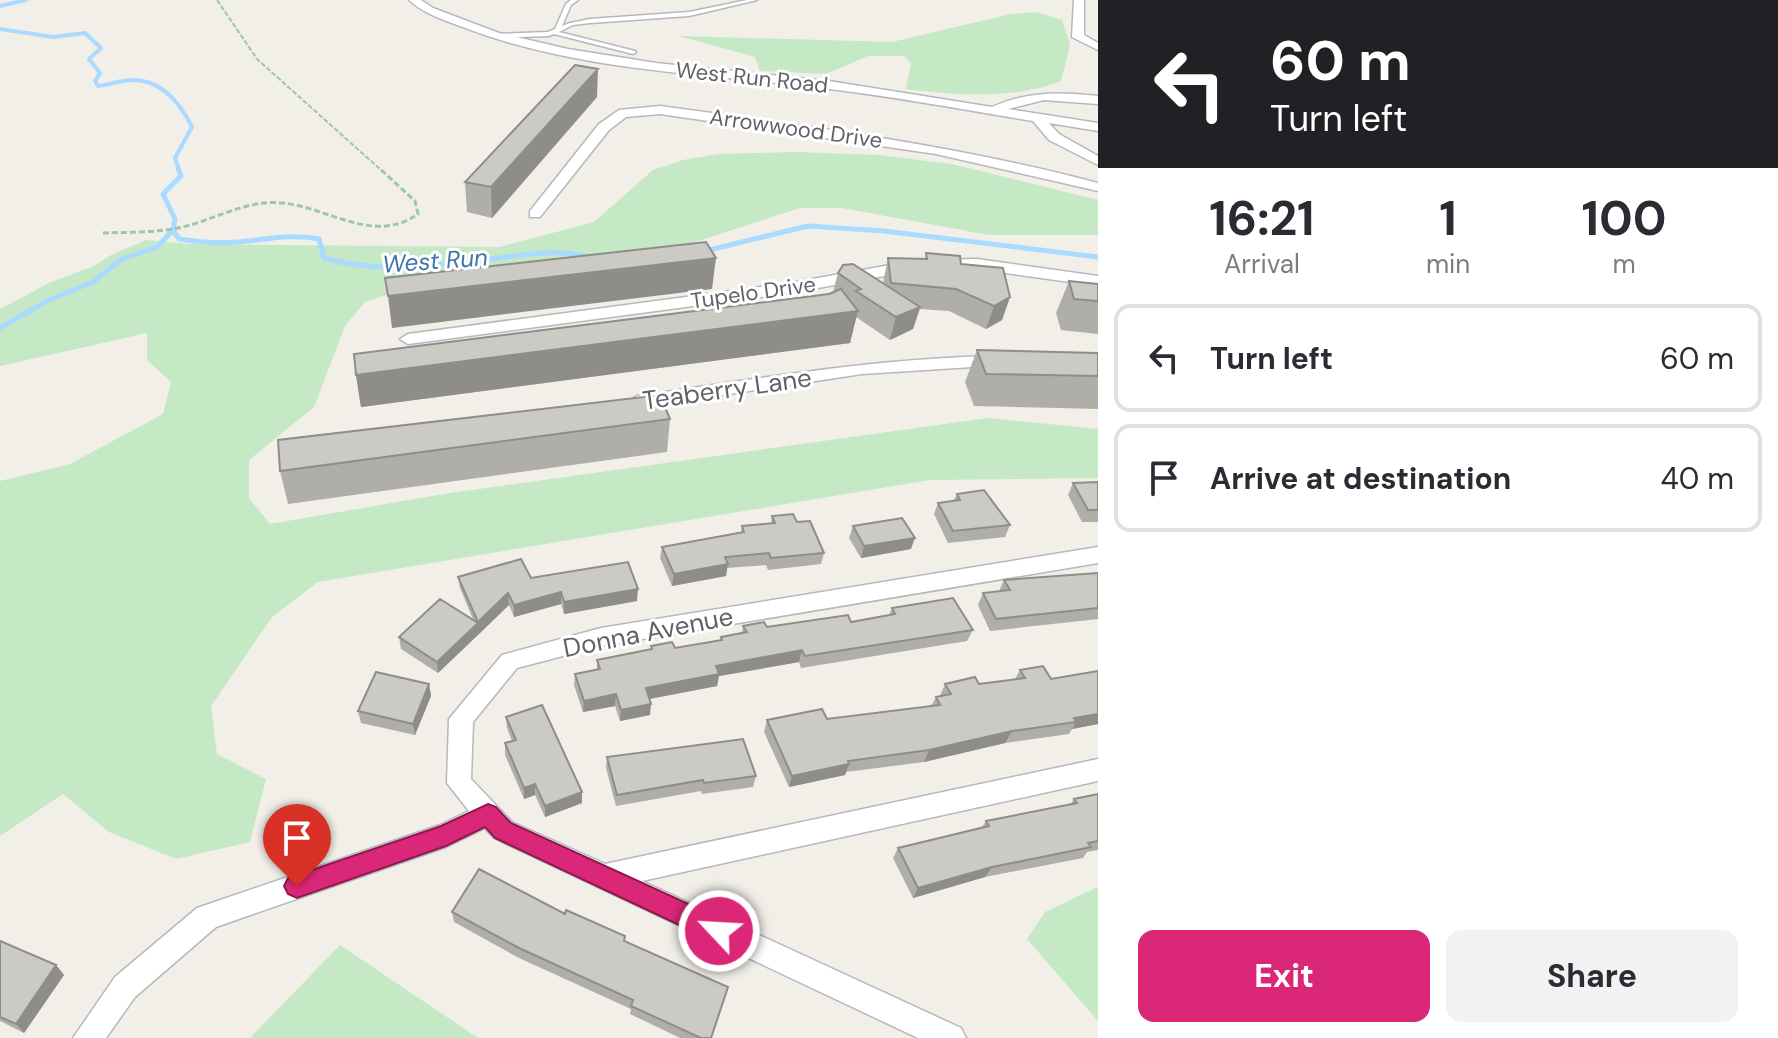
<!DOCTYPE html>
<html lang="en">
<head>
<meta charset="utf-8">
<style>
  body { margin:0; font-family:"DM Sans",sans-serif; background:#f2f2f3; color:#2b2b33; height:100vh; display:flex; flex-direction:column; font-size:30px; white-space:nowrap }
  * { box-sizing:border-box; margin:0 }
  p { font-size:26px; color:#7c7c81 }
  .icon { flex:none; width:44px; height:44px; fill:none; stroke:currentColor; stroke-width:2; stroke-linecap:round; stroke-linejoin:round }
  .map { position:relative; flex:1; overflow:hidden }
  .sheet { display:flex; flex-direction:column; background:#fff; width:680px }
  .sheet>* { flex:none }
  .hud { background:#202124; color:#fff; overflow:hidden }
  .pin { position:absolute; display:grid; place-items:center; width:68px; height:68px; color:#fff; margin:-82px -34px; border-radius:50% 50% 50% 0; rotate:-45deg; box-shadow:0 0 8px #0007 }
  .pin .icon { rotate:45deg }
  .me { position:absolute; width:88px; margin:-44px; rotate:295deg; stroke-linejoin:round; filter:drop-shadow(0 0 6px #0008) }
  .turn { display:flex; align-items:center; gap:28px; height:168px; padding:0 40px; font-size:36px }
  .turn .icon { width:104px; height:104px; stroke-width:2.5 }
  .turn b { display:block; font-size:56px; line-height:68px }
  .eta { display:flex; justify-content:space-evenly; align-items:center; height:136px; text-align:center }
  .eta b { font-size:48px; font-weight:700; line-height:56px }
  .action { display:flex; gap:16px; margin-top:auto; padding:16px 40px }
  .action a { flex:1; height:92px; border-radius:16px; background:#db2777; color:#fff; font-size:32px; font-weight:700; line-height:92px; text-align:center }
  .action a+a { background:#f2f2f3; color:#2b2b33 }
  ul { padding:0; list-style:none }
  li { display:flex; align-items:center; gap:24px; height:108px; margin:0 16px 12px; padding:0 24px; border:4px solid #e1e1e2; border-radius:16px }
  li div { flex:1 }
  li b { display:block; font-size:30px }
  li em { font-style:normal }
  main { display:flex; flex:1; min-height:0 }
  .map>svg:first-child { display:block }
  .green { fill:#c5e8c5 }
  .lines { fill:none; stroke-linecap:round; stroke-linejoin:round }
  .stream-far1 { stroke:#aadaff; stroke-width:4 }
  .stream { stroke:#aadaff; stroke-width:5 }
  .lane-casing { stroke:#b5b8bc; stroke-width:3 }
  .street-casing { stroke:#b5b8bc; stroke-width:3 }
  .path-far1 { stroke:#9cc7a9; stroke-width:2; stroke-dasharray:5 2; stroke-linecap:butt }
  .path { stroke:#9cc7a9; stroke-width:3; stroke-dasharray:6 3; stroke-linecap:butt }
  .lane { fill:#fff; fill-rule:evenodd }
  .street { fill:#fff; fill-rule:evenodd }
  .wall { fill:#afaea9 }
  .shaded-wall { fill:#8f8d8a }
  .building { fill:#cccac5; stroke:#8f8d8a; stroke-width:2 }
  .route { fill:#db2777; stroke:#8e194d; stroke-width:2 }
  .labels { text-anchor:middle; stroke-width:6; stroke-linejoin:round; paint-order:stroke }
  .far-street-label { font-size:22px; fill:#5f6368; stroke:#fff }
  .far-water-label { font-size:24px; font-style:italic; fill:#4174aa; stroke:#fff }
  .street-label { font-size:26px; fill:#5f6368; stroke:#fff }
</style>
</head>
<body>
<main>
<div class="map">
<svg width="1098" height="1038" viewBox="0 0 1098 1038">
  <rect width="100%" height="100%" fill="#f1efe8"/>
  <path class="green" d="M1036,12L1062,20L1070,45L1061,81C1015,100 955,95 906,89L911,63L904,56H868L826,74L760,71L755,57L679,36L892,42L1011,14Z
    M797,152L879,155L952,164L1098,200V235H989L842,208H800L667,251L405,289L365,302L345,326L314,407L249,460V498L270,524L450,493L988,418L1098,429V478L930,480L318,582L272,617L211,706L217,754L266,779L250,842L176,859L109,832L63,794L0,836V481L70,464L163,414L171,382L147,360V333L0,366V309L51,282L94,266L111,255L146,240L188,244L500,247L594,222L653,170L683,160L718,154Z
    M1098,887V1021L1027,939L1045,912Z
    M340,945L478,1038H250Z"/>
  <g class="lines">
    <path class="stream-far1" d="M0,6L26,0
      M0,29L53,37L85,33L101,48L89,59L100,73L95,81L98,86C107,85 115,82 123,81C157,75 178,99 192,127L175,158L179,170"/>
    <path class="stream" d="M178,168L181,176L163,194L175,219L173,230L179,239C198,242 217,244 236,242C265,240 290,233 319,239L324,258C381,275 440,265 498,258C530,254 559,249 591,257
      M705,251L808,226L884,231L1098,257
      M0,328L47,301L93,282L122,259L157,247L173,230"/>
    <g class="lane-casing">
      <path id="lane" d="M571,0H578L571,5L562,26L570,23L590,19L689,12L747,0H757L689,16L590,23L573,25L559,32L635,51L636,52L633,54L554,34L549,36L496,38L493,36L496,34L548,32L555,29L566,4Z"/>
    </g>
    <g class="street-casing">
      <path id="street" d="M409,0H421L433,8L499,33L568,49L656,63L829,81L992,107C1027,91 1061,92 1098,96V104L1044,100L1008,109L1098,123V131L1049,123L1059,134L1098,156V165L1049,140L1033,121C965,110 897,97 829,89C707,73 578,72 463,27C444,20 424,14 409,0Z
        M1074,0H1084V35L1098,43V50L1072,37Z
        M660,106C807,126 954,145 1098,183V191L936,154L660,114L626,117L609,130L540,217H530V211L599,124L619,110Z
        M977,259L1098,276V286L977,269L918,270L790,293L408,344L400,339L408,334L790,283L918,260Z
        M998,356L1007,361L1004,365L862,374L637,408L628,402L637,396C757,379 876,358 998,356Z
        M1098,547V563L601,646L517,668L473,722L471,779L512,822L605,864L1098,759V781L642,881L961,1028L966,1038H918L494,838L485,828L446,847L216,927L135,997L106,1038H73L115,977L197,908L440,825L469,811L447,783L449,719L502,655L601,628Z"/>
    </g>
    <path class="path-far1" d="M217,0L257,59L381,170"/>
    <path class="path" d="M103,233C129,232 157,233 183,227C216,219 248,199 283,203C330,208 374,245 418,214L415,201L379,168"/>
    <use href="#lane" class="lane"/>
    <use href="#street" class="street"/>
  </g>
  <path class="wall" d="M597,97L492,218L467,212L465,182Z
    M926,253L961,264L1010,297L1002,320L986,329L949,311L920,309L913,329L890,340L856,317L850,343L361,407L356,375L829,294L833,292L838,273L883,283L888,258L925,259Z
    M1069,281L1098,284V334L1061,330L1056,313Z
    M977,350L1098,353V409L974,406L965,382Z
    M670,419L667,452L288,504L280,471Z
    M1098,482V522H1082L1068,495L1073,483Z
    M957,494L1010,525L1005,537L948,543L934,514L938,503L954,500Z
    M772,516L797,522L824,553L821,564L768,570L766,565L727,568L726,576L672,586L660,558L662,547L741,532L742,526L771,523Z
    M853,526L911,549L861,558L849,538Z
    M1098,573V619L990,631L978,605L983,593L999,591L1004,580Z
    M458,577L531,578L637,601L564,614L561,604L514,617L509,605L438,673L401,649L399,637L473,619L460,588Z
    M892,608L973,630L967,641L801,668L799,662L719,676L717,686L649,699L650,715L620,721L615,706L583,712L574,685L575,674L597,669V660L651,649V646L675,648L720,640L721,637L742,633L743,626L767,627L851,622L889,615Z
    M1020,670L1051,679L1098,671V724L1072,729L1069,734L1005,743L924,762L846,772L845,775L789,787L764,732L767,720L827,719L931,706L936,697L940,696L945,684H979L1015,679Z
    M429,684L431,696L415,735L361,723L358,711Z
    M506,717L582,803L545,817L535,795L524,799L505,755V743L512,741L507,728Z
    M607,757L756,776L753,787L702,794L701,791L616,806L606,768Z
    M1098,794V850L1087,852L1083,858L985,877L913,898L893,858L898,848L982,827L986,821L1070,805L1074,799Z
    M452,912L565,914L625,941L711,1038H680L630,1014L631,1009L519,958L454,922Z
    M0,941L56,965L64,975L24,1033L0,1021Z"/>
  <path class="shaded-wall" d="M598,69L597,97L492,218L491,187Z
    M716,258L712,289L392,328L388,296Z
    M1010,297L1002,320L986,329L994,306Z
    M920,307L913,329L890,340L896,317Z
    M858,311L850,343L361,407L356,375Z
    M915,538L911,549L861,558L864,546Z
    M728,564L726,576L672,586L674,574Z
    M638,589L637,601L564,614V602Z
    M561,592V604L514,617V605Z
    M508,593L509,605L479,634L478,622Z
    M478,623L479,634L438,673L437,662Z
    M802,650L799,662L719,676L717,686L644,700L646,688L716,666Z
    M429,684L431,696L415,735L413,724Z
    M616,694L615,706L583,712L584,701Z
    M651,704L650,715L620,721L621,710Z
    M1098,714V724L1072,729L1076,722L1074,718Z
    M1012,731L1005,743L924,762L929,750Z
    M849,764L845,775L789,787L792,776Z
    M535,784V795L524,799V788Z
    M582,792V803L545,817V806Z
    M992,867L985,877L913,898L918,888Z
    M56,965L64,975L24,1033L16,1024Z"/>
  <path class="building" d="M575,65L598,69L491,187L465,182Z
    M706,242L716,258L388,296L385,278Z
    M926,253L960,256L961,264L1003,268L1010,297L994,306L956,289L891,283L888,258L927,259Z
    M853,264L920,307L896,317L856,291L861,289L838,273L843,265Z
    M1069,281L1098,284V301L1074,299Z
    M841,289L858,311L356,375L354,354L829,294Z
    M977,350L1098,353V376L986,374Z
    M660,395L670,419L280,471L278,440Z
    M1098,482V510H1088L1073,483Z
    M984,490L1010,525L953,531L938,503L960,500L957,494Z
    M793,514L797,522L810,521L824,553L771,558L769,553L725,557L728,564L674,574L662,547L744,532L742,526L775,523L772,516Z
    M902,518L915,538L864,546L853,526Z
    M521,559L531,578L628,562L638,589L564,602L561,592L514,605L508,593L478,622L458,577Z
    M1098,573V608L996,619L983,593L1010,590L1004,580Z
    M953,598L973,630L805,656L802,650L716,666L719,674L646,688L651,704L621,710L616,694L584,701L575,674L600,669L597,660L652,649L651,646L672,642L675,648L722,640L721,637L747,632L743,626L764,622L767,627L848,615L851,622L895,614L892,608Z
    M440,599L478,623L437,662L399,637Z
    M1043,666L1051,679L1098,671V714L1074,718L1076,722L1012,731L929,750L848,761L849,764L792,776L767,720L822,709L827,719L940,705L936,697L951,694L945,684L975,677L979,684L1025,678L1020,670Z
    M376,672L429,684L413,724L358,711Z
    M542,705L582,792L545,806L535,784L524,788L505,743L516,740L506,717Z
    M743,739L756,776L704,783L703,780L617,795L607,757Z
    M1098,794V841L1088,843L1091,847L992,867L918,888L898,848L989,826L986,821L1077,803L1074,799Z
    M479,869L565,914L566,910L625,936L624,941L728,987L711,1038H701L631,1006L633,1000L519,948L452,912Z
    M0,941L56,965L16,1024L0,1017Z"/>
  <path class="route" d="M488,804L496,807L511,823L728,922L732,931L728,940L719,943L711,940L495,838L485,827L446,846L297,898L288,894L284,886L288,878L441,826Z"/>
  <g class="labels">
    <g class="far-street-label">
      <text transform="translate(752 77) rotate(6)" y="8">West Run Road</text>
      <text transform="translate(796 128) rotate(8)" y="8">Arrowwood Drive</text>
      <text transform="translate(753 292) rotate(-8)" y="8">Tupelo Drive</text>
    </g>
    <g class="far-water-label">
      <text transform="translate(435 261) rotate(-4)" y="8">West Run</text>
    </g>
    <g class="street-label">
      <text transform="translate(727 389) rotate(-8)" y="9">Teaberry Lane</text>
      <text transform="translate(648 632) rotate(-11)" y="9">Donna Avenue</text>
    </g>
  </g>
</svg>
<div class="pin" style="left:297px;top:886px;background:#d93025"><svg class="icon" aria-label="arrive" viewBox="0 0 24 24"><path d="M6 21V4h12l-3 4 3 4H6"/></svg></div>
<svg class="me" style="left:719px;top:931px" viewBox="-20 -20 40 40"><circle r="17" fill="#db2777" stroke="#fff" stroke-width="3"/><path d="M0-11L8 9 0 5-8 9z" fill="#fff"/></svg>
</div>
<section class="sheet">
<div class="hud">
<div class="turn"><svg class="icon" aria-label="left" viewBox="0 0 24 24"><path d="M17 20v-9H6M10 6l-5 5 5 5"/></svg><div><b>60 m</b>Turn left</div></div>
</div>
<div class="eta">
<div><b>16:21</b><p>Arrival</p></div>
<div><b>1</b><p>min</p></div>
<div><b>100</b><p>m</p></div>
</div>
<ul>
<li><svg class="icon" aria-label="left" viewBox="0 0 24 24"><path d="M17 20v-9H6M10 6l-5 5 5 5"/></svg><div><b>Turn left</b></div><em>60 m</em></li>
<li><svg class="icon" aria-label="arrive" viewBox="0 0 24 24"><path d="M6 21V4h12l-3 4 3 4H6"/></svg><div><b>Arrive at destination</b></div><em>40 m</em></li>
</ul>
<div class="action"><a>Exit</a><a>Share</a></div>
</section>
</main>
</body>
</html>
